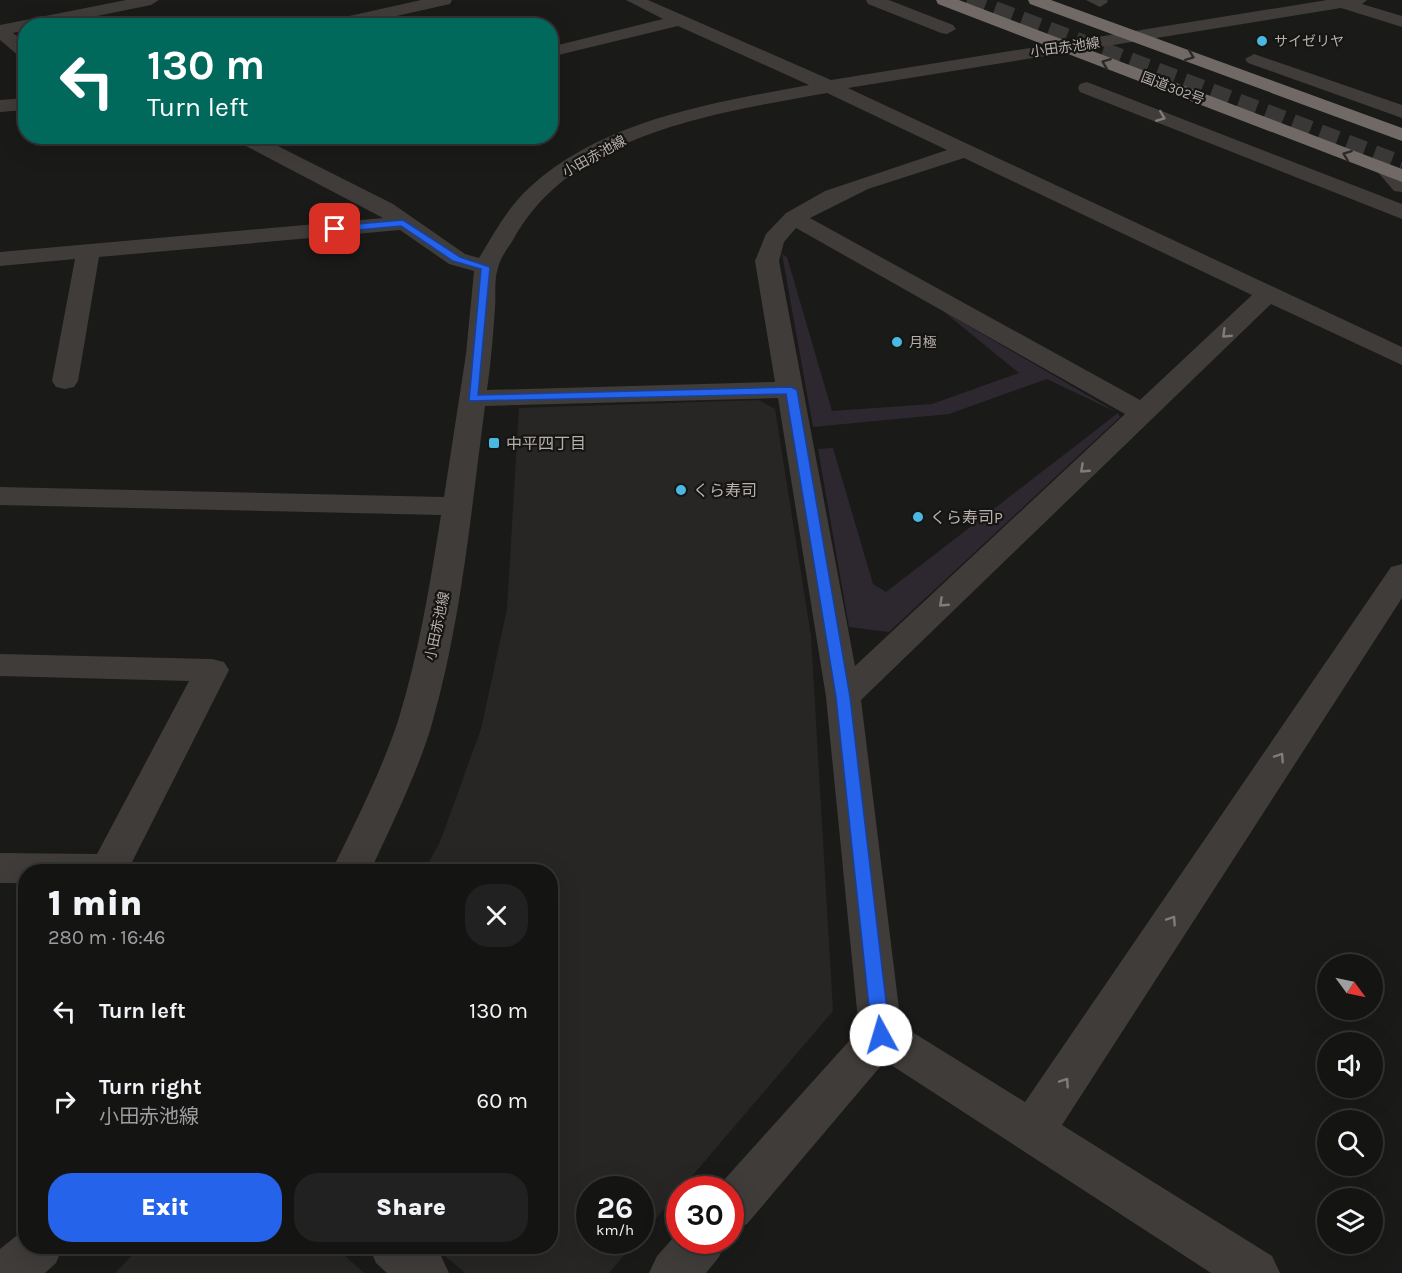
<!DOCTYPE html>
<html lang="en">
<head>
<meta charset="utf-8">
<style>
  body { margin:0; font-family:Karla,"Noto Sans JP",sans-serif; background:#212121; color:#f1f3f6; height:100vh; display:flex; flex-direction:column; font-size:22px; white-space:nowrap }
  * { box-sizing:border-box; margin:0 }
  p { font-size:20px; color:#9d9ea0 }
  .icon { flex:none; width:33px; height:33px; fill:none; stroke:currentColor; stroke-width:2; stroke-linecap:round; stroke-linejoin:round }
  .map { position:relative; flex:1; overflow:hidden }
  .sheet { position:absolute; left:18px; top:864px; width:540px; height:390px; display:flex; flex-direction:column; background:#141413; border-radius:24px; box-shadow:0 6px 24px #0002,0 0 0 2px #333 }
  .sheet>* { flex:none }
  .guide { position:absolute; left:18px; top:18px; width:540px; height:126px; border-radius:24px; box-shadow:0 6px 24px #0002,0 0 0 2px #333; background:#00695c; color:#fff; overflow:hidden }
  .needle { width:39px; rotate:123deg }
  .fabs { position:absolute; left:1317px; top:954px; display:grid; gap:12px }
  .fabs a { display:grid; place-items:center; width:66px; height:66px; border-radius:50%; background:#141413; box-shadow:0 6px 24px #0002,0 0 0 2px #333; font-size:30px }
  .speed { position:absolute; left:576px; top:1176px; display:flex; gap:12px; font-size:30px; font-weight:700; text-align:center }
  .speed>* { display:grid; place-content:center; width:78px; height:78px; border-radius:50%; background:#141413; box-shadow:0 6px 24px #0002,0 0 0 2px #333; line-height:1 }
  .speed small { font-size:15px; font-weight:400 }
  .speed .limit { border:9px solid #d22; background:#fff; color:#111 }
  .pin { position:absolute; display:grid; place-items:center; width:51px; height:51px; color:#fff; margin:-26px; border-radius:12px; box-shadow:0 3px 9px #0006 }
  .me { position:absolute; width:66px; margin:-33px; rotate:354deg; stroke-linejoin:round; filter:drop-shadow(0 0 4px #0008) }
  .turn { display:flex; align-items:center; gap:21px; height:126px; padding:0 30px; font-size:27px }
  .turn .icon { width:78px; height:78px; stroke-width:2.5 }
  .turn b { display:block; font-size:42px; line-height:51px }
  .round { display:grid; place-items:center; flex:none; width:63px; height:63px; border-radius:24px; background:#212121 }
  .overview { display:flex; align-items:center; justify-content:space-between; height:102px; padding:0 30px }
  h1 { font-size:36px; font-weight:800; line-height:45px }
  .cta { display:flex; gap:12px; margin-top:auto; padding:12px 30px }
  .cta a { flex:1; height:69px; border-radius:24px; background:#2563eb; color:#fff; font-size:24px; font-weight:800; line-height:69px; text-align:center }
  .cta a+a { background:#212121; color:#f1f3f6 }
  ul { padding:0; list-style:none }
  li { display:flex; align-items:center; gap:18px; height:90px; padding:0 30px }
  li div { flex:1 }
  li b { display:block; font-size:22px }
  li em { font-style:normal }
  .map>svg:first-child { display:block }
  .built { fill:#272625 }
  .green { fill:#2d272f }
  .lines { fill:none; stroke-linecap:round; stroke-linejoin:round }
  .highway-tunnel { stroke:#3a3836; stroke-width:19; stroke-dasharray:19 10; stroke-linecap:butt }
  .minor { fill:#3f3c3a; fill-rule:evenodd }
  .highway { fill:#706966; fill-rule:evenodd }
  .oneway { stroke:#2c2a28 }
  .oneway2 { stroke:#827c79 }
  .route { fill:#2563eb; stroke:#184099; stroke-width:1.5 }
  .poi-dot { fill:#49b9e2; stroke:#151514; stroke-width:2 }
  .labels { text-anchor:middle; stroke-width:4.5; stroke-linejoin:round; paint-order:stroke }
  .far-poi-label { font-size:14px; fill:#b9b0ac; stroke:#151514; text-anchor:start }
  .far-street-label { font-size:14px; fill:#b9b0ac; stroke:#151514 }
  .poi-label { font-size:16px; fill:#b9b0ac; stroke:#151514; text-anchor:start }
</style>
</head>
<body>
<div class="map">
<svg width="1402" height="1273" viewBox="0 0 1402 1273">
  <rect width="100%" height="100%" fill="#1a1a19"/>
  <path class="built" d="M759,400L775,409L811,636L833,1011L641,1236L640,1190H590V1240L636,1241L609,1273H465L435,1247L550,1246V872L424,871L440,842L481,729L507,609L519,408Z
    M140,1247H335L364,1273H115Z"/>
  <path class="green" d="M782,254L787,257L832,411L932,404L1019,373L943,311L1118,413L1120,417L889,632L849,627L818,449L833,448L873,584L886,592L1118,413L1047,379L949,414L813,427Z"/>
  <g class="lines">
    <path class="highway-tunnel" d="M967,0L1402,165"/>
    <path class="minor" d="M126,0H159L151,5L48,26H26V30L13,33L26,43V58L20,57L0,40V25Z
      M421,0H452L450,4L352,26H319L327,21Z
      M626,0H648L831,80L1327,0H1367L1362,4L1402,16V27L1341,8L848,88L1402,347V365L1271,304L861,700L901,1025L1025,1102L1391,567L1402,564V598L1062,1125L1272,1256L1280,1273H1211L885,1061L747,1224L730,1230V1190H715L859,1030L826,697L778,398L485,406C471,511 462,617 433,720C420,768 391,826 370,872H331C355,823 381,772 398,721C419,653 430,584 441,515L0,505V487L444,497L466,354L474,271L449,264L400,230L99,257L78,381L74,387L65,389L56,387L52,381L75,259L0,266V252L383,218L242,144L228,140L225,136H258L393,204L465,254L479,258C494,233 508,207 530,187C605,119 713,103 809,85L678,26L550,57V47L663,19ZM827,93L947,150L825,191L786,213L766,234L755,261L775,382L487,390C491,362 493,336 495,308C496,296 494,280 498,268C500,258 508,248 513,240C572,132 718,113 827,93ZM964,158L1252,295L1140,400L810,218L868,189ZM796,228L1125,414L855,666L779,261L784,242Z
      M866,0H889L953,25L956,29L947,34L941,33L868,4Z
      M1086,0H1107L1108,2L1100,7Z
      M1254,54L1402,105V118L1248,63L1245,59Z
      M1087,82L1402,204V219L1080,92L1078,88L1080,84Z
      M26,98V110L0,112V100Z
      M1386,164L1393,166L1402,174V192L1394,191L1376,170L1379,166Z
      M0,654L212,659L224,662L229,670L127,872H26V883H0V853L97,854L189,681L0,676Z
      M26,1228V1246H63L56,1263L45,1273H0V1249Z
      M680,1230V1240H726L719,1257L706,1273H649L657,1256Z
      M369,1246H430L441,1256L449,1273H387L376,1263Z"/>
    <path class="highway" d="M936,0H959L1402,169V182L938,4Z
      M1028,0H1051L1402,128V141L1030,4Z"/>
  </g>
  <defs><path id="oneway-chevron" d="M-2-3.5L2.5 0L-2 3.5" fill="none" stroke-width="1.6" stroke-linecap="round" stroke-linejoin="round" transform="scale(1.5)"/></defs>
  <g class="oneway">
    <use href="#oneway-chevron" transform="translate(1190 56) rotate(21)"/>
    <use href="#oneway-chevron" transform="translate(1106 63) rotate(-159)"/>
    <use href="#oneway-chevron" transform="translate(1347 155) rotate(-159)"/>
  </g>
  <g class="oneway2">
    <use href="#oneway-chevron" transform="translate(1161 117) rotate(22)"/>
    <use href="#oneway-chevron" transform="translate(1226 334) rotate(136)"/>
    <use href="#oneway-chevron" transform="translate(1084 469) rotate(137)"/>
    <use href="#oneway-chevron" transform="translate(943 603) rotate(137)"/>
    <use href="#oneway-chevron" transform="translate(1280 757) rotate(-56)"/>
    <use href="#oneway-chevron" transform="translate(1172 920) rotate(-56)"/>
    <use href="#oneway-chevron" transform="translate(1065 1082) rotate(-56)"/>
  </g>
  <path class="route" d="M403,220L460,257L490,267L478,395L791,387L797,390L850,697L890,1035L888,1040L881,1043L875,1040L872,1035L836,697L786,394L469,401L481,269L453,261L401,226L335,232L331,229L335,226Z"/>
  <g class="poi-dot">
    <circle cx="1262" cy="41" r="6"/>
    <circle cx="897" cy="342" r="6"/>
    <rect x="488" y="437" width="12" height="12" rx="3"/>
    <circle cx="681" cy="490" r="6"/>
    <circle cx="918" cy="517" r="6"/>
  </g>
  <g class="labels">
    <g class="far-poi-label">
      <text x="1274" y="46">サイゼリヤ</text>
      <text x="909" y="347">月極</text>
    </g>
    <g class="far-street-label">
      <text transform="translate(1065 47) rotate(-8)" y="5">小田赤池線</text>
      <text transform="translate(1173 88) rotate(21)" y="5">国道302号</text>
      <text transform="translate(594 156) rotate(-29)" y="5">小田赤池線</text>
      <text transform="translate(437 626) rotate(-78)" y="5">小田赤池線</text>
    </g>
    <g class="poi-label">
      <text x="506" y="449">中平四丁目</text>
      <text x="693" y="496">くら寿司</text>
      <text x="930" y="523">くら寿司P</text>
    </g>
  </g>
</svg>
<div class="fabs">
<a><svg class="needle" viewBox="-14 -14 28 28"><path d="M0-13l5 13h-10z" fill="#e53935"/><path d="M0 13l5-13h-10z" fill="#9d9ea0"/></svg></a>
<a><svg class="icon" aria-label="sound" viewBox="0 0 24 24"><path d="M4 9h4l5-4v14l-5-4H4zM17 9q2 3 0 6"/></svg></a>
<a><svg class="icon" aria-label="search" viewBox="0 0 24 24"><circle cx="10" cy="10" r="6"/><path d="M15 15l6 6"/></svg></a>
<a><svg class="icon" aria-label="layers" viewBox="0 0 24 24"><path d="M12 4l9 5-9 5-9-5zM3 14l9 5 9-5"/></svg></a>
</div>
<div class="speed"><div>26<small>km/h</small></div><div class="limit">30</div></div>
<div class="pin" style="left:335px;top:229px;background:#d93025"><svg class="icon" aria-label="arrive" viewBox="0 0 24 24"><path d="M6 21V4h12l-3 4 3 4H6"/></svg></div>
<svg class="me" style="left:881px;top:1035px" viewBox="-20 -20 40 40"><circle r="19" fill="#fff"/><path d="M0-13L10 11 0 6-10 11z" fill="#2563eb"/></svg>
<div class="guide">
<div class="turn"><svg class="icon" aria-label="left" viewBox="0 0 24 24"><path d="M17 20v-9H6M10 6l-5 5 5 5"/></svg><div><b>130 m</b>Turn left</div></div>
</div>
<section class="sheet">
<div class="overview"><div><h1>1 min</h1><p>280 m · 16:46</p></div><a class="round"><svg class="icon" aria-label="close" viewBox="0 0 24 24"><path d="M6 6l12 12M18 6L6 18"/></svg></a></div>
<ul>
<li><svg class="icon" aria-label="left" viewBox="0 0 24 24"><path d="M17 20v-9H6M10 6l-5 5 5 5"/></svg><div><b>Turn left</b></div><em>130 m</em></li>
<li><svg class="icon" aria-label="right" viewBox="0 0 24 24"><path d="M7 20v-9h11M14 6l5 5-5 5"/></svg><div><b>Turn right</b><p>小田赤池線</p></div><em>60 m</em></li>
</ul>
<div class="cta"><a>Exit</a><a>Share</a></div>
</section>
</div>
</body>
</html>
